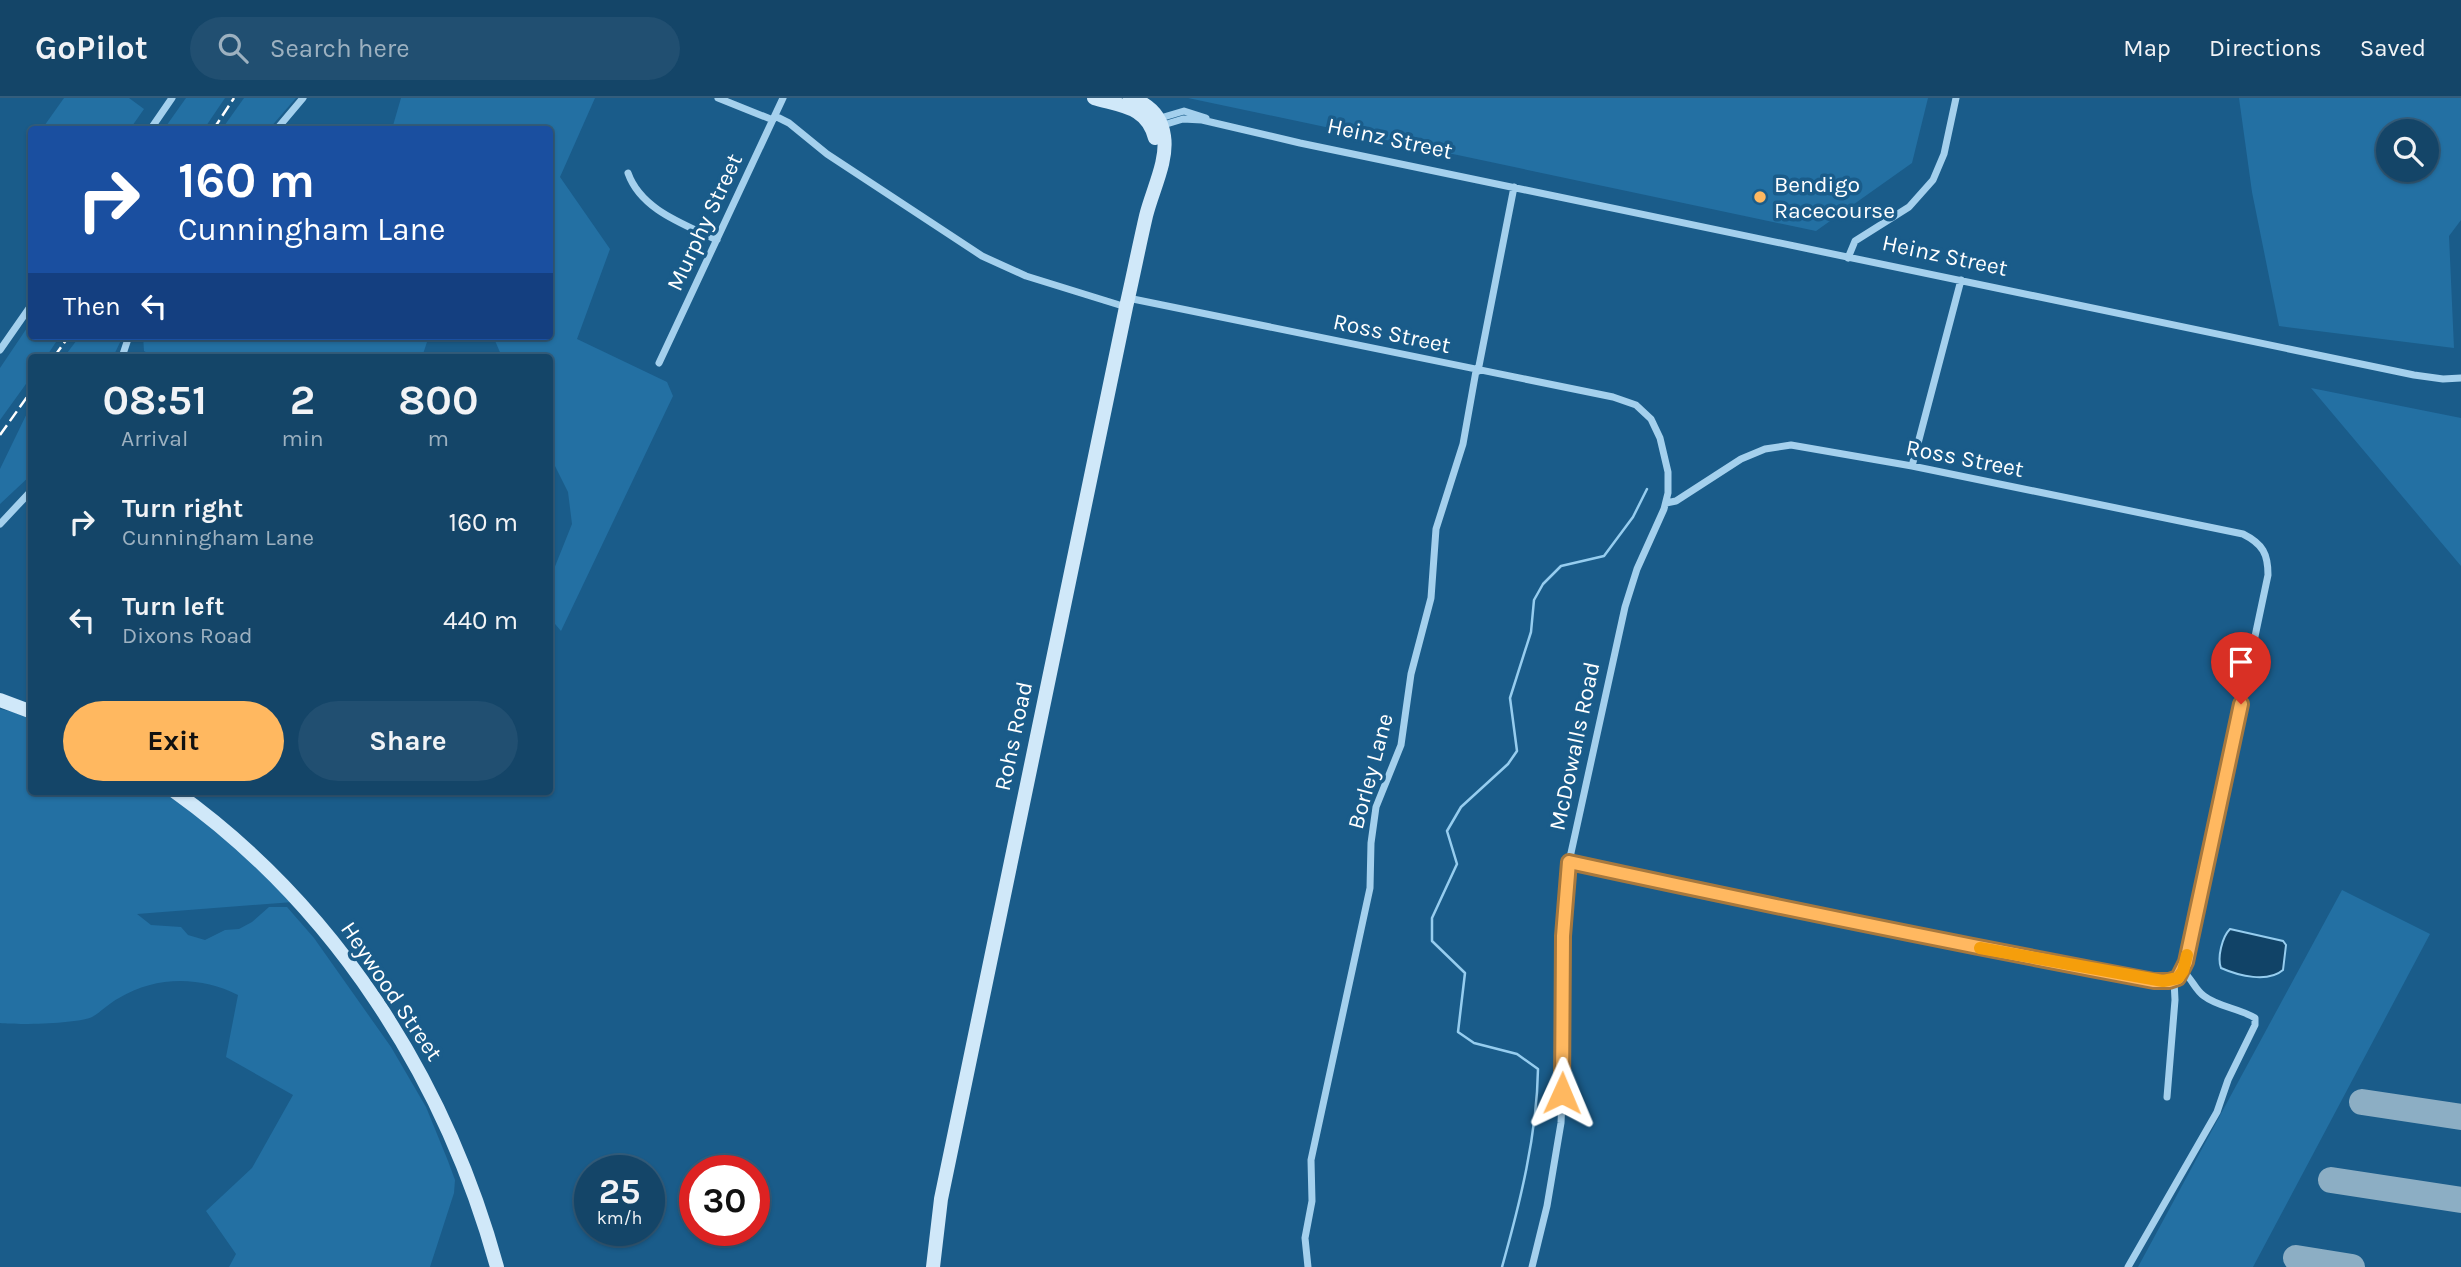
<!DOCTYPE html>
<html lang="en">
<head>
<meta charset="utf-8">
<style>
  body { margin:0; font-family:Karla,sans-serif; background:#214f71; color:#f1f3f6; height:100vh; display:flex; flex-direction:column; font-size:26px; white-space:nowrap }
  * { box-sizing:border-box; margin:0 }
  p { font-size:23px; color:#9db1c0 }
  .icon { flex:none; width:38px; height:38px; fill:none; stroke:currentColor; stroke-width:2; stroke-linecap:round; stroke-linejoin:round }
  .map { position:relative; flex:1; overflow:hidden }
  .panel { position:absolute; left:28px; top:256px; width:525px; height:441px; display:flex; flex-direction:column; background:#144568; border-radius:7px; box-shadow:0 2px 5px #0004,0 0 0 2px #335d7c }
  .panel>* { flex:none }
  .banner { position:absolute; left:28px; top:28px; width:525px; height:214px; border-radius:7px; box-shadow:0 2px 5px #0004,0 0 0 2px #335d7c; background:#1a4fa0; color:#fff; overflow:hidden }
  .fabs { position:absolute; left:2376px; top:21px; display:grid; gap:14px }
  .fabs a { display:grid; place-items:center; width:63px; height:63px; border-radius:50%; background:#144568; box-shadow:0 2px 5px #0004,0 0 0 2px #335d7c; font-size:35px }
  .speed { position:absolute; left:574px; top:1057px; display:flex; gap:14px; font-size:35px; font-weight:700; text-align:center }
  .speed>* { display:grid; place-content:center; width:91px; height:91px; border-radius:50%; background:#144568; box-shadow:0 2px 5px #0004,0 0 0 2px #335d7c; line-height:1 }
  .speed small { font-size:18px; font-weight:400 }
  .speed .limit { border:10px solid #d22; background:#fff; color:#111 }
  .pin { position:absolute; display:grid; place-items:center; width:60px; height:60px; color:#fff; margin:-72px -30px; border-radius:50% 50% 50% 0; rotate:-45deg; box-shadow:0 0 7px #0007 }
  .pin .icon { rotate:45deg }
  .me { position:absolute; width:77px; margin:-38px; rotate:1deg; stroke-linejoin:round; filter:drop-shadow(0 0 5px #0008) }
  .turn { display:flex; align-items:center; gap:24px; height:147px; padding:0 35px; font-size:32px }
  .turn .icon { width:91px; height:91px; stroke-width:2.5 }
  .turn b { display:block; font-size:49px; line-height:60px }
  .then { display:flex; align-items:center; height:66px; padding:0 35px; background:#0003; gap:14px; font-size:26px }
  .eta { display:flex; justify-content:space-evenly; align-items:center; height:119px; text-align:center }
  .eta b { font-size:42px; font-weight:700; line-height:49px }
  .action { display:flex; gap:14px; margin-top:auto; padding:14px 35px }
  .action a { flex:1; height:80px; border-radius:42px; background:#ffb860; color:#111; font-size:28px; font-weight:700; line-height:80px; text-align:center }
  .action a+a { background:#214f71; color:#f1f3f6 }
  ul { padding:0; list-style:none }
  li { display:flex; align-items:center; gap:21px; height:98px; padding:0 35px }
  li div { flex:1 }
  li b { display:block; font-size:26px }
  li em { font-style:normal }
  header { display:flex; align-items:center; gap:42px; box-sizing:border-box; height:98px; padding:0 35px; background:#144568; border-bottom:2px solid #335d7c }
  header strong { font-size:33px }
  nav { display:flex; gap:38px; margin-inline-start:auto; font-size:24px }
  .search { width:490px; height:63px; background:#214f71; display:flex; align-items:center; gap:18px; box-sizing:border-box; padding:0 24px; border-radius:38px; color:#9db1c0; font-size:26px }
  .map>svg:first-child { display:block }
  .green { fill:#2370a3; fill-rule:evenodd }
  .water { fill:#114367; stroke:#96cdef; stroke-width:2 }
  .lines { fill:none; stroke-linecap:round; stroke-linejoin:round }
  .stream { stroke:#96cdef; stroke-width:2.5 }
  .taxiway { stroke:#8caec4; stroke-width:26 }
  .street { stroke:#a4d0ed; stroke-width:7 }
  .secondary { stroke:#d0e8f9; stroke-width:14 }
  .rail { stroke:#fff; stroke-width:2.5; stroke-dasharray:12 5; stroke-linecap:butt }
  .route-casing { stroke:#a6783e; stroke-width:18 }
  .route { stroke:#ffb860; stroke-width:12 }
  .slow { stroke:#f59e0b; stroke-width:12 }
  .poi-dot { fill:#ffb860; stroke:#1a5c8a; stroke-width:2.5 }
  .labels { text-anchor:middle; stroke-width:7; stroke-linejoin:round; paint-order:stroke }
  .street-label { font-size:23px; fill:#fff; stroke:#1a5c8a }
  .poi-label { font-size:23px; fill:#fff; stroke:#1a5c8a; text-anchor:start }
</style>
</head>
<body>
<header>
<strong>GoPilot</strong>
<div class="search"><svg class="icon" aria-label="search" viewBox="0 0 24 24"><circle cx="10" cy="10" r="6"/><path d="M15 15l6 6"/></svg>Search here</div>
<nav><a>Map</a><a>Directions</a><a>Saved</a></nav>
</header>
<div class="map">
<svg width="2461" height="1169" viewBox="0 0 2461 1169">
  <rect width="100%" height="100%" fill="#1a5c8a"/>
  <path class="green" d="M64,0H129L144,11L130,31H42Z
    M186,0H225L204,31H164Z
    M244,0H296L269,31H222Z
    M401,0H595L560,79L610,151L577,241L667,284L673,298L561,533L550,520V481L572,426L568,394L550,358V259H502L493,238H550V32L392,31Z
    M1188,0H1928L1912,65L1816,133Z
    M2239,0H2461V122L2449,138L2454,250L2279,228L2252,94ZM2389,33H2427V72H2389Z
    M31,224L32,238H60L46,259H32L31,279L0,322V270Z
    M80,238H123L113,259H64Z
    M143,238H429L422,259H154L144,253Z
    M2311,290L2461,320V468Z
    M31,307V377L0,406V371Z
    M0,611L31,618L32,693H177L293,804L137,816L151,827L181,829L188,837L205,842L225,832L239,831L252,824L269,809H287L314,840L391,949L426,1009L448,1063L455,1082L454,1095L430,1169H229L236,1156L206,1113L252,1070L293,997L226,959L238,897C200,878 156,878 119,900C109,905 101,914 92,919C76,926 19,927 0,925Z
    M2342,792L2430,836L2253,1169H2138Z"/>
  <path class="water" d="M2230,831L2283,843L2286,847L2283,872C2268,885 2239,878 2221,870C2217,860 2222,839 2230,831Z"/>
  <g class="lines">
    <path class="stream" d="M1502,1169C1520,1105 1537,1037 1538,971L1517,956L1474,945L1458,934L1465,875L1432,843V820L1457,766L1447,733L1461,709L1508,666L1517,653L1510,600L1531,534L1534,502L1543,486L1561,468L1604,458L1633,419L1647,391"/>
    <path class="taxiway" d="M2362,1004L2461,1019
      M2331,1082L2461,1102
      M2296,1160L2352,1169"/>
    <path class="street" d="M718,0L773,22
      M775,18L789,25L827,56L982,158L1026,178L1126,209
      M1157,21L1184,13L1206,20
      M1160,28L1183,21L1202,22L1300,45L2414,277L2443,281L2461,280
      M150,32L172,0
      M276,32L303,0
      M628,75C641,112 684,126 717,142
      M1848,160L1855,143L1909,109L1933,82L1944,56L1956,0
      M1128,200L1613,299L1636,307L1651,321L1660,340L1668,374V395L1664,411L1637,471L1625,509L1569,764L1563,838V978L1561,1025L1547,1108L1532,1169
      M0,252L32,206
      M122,259L129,238
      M659,265L783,0
      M1478,273L1514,89
      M1912,368L1961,182
      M0,426L32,392
      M1569,764L1884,832L2154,883H2169L2178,880L2186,864L2268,477C2268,456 2263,446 2243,436L1912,368L1791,347L1765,351L1741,361L1676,403L1666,405
      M2167,999L2175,902L2174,882
      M1308,1169L1305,1140L1312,1103L1311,1062L1370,790L1371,745L1376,709L1401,647L1411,576L1431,500L1436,431L1463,346L1476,273
      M2128,1169L2217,1014L2228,982L2255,927V920C2239,910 2218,909 2204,898C2196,893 2192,881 2183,873"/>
    <path class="secondary" d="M1094,0C1121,8 1147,8 1155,40
      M0,602L32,614
      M174,693C335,808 445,980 497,1169
      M933,1169L941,1101L1126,209C1133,179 1139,148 1146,118C1152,93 1168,63 1164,38C1161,17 1149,6 1130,0"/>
    <path class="rail" d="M213,32L234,0
      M54,259L69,238
      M0,337L32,292"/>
  </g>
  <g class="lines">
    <g class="route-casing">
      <path id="route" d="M1562,995L1563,838L1569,764C1763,806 1958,846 2154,883H2169L2178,880L2186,864L2241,606"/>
    </g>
    <use href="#route" class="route"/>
    <path class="slow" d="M1980,850L2163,883L2178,880L2183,873L2187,857"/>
  </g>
  <circle class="poi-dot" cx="1760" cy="99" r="7"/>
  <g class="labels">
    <g class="street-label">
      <text transform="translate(1390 40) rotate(12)" y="8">Heinz Street</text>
      <text transform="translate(704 124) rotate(-65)" y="8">Murphy Street</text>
      <text transform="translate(1945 157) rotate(12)" y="8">Heinz Street</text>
      <text transform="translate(1392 235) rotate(12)" y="8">Ross Street</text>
      <text transform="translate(1965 360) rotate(11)" y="8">Ross Street</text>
      <text transform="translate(1013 638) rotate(-78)" y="8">Rohs Road</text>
      <text transform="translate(1574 648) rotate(-78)" y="8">McDowalls Road</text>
      <text transform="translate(1370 673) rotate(-75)" y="8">Borley Lane</text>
      <text transform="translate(392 893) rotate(56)" y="8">Heywood Street</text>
    </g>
    <g class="poi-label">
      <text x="1774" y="94">Bendigo<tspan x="1774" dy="26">Racecourse</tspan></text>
    </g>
  </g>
</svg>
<div class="fabs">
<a><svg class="icon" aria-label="search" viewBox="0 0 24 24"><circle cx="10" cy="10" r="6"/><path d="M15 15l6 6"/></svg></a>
</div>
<div class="speed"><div>25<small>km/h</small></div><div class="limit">30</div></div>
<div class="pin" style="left:2241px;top:606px;background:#d93025"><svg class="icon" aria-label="arrive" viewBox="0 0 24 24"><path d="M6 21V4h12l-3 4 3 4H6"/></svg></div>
<svg class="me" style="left:1562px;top:995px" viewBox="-20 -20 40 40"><path d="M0-17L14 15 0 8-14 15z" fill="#ffb860" stroke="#fff" stroke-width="4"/></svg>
<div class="banner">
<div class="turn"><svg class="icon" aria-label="right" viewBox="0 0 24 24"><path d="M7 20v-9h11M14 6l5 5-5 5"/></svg><div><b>160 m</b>Cunningham Lane</div></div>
<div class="then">Then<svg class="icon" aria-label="left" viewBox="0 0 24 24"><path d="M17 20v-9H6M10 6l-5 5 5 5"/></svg></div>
</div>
<section class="panel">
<div class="eta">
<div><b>08:51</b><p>Arrival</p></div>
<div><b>2</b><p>min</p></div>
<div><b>800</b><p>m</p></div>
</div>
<ul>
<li><svg class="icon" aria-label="right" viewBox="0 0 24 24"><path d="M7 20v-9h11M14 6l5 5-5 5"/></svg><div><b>Turn right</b><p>Cunningham Lane</p></div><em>160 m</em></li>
<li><svg class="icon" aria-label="left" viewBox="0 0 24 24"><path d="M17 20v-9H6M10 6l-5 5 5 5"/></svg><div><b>Turn left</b><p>Dixons Road</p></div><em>440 m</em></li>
</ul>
<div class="action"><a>Exit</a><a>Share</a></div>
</section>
</div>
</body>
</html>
